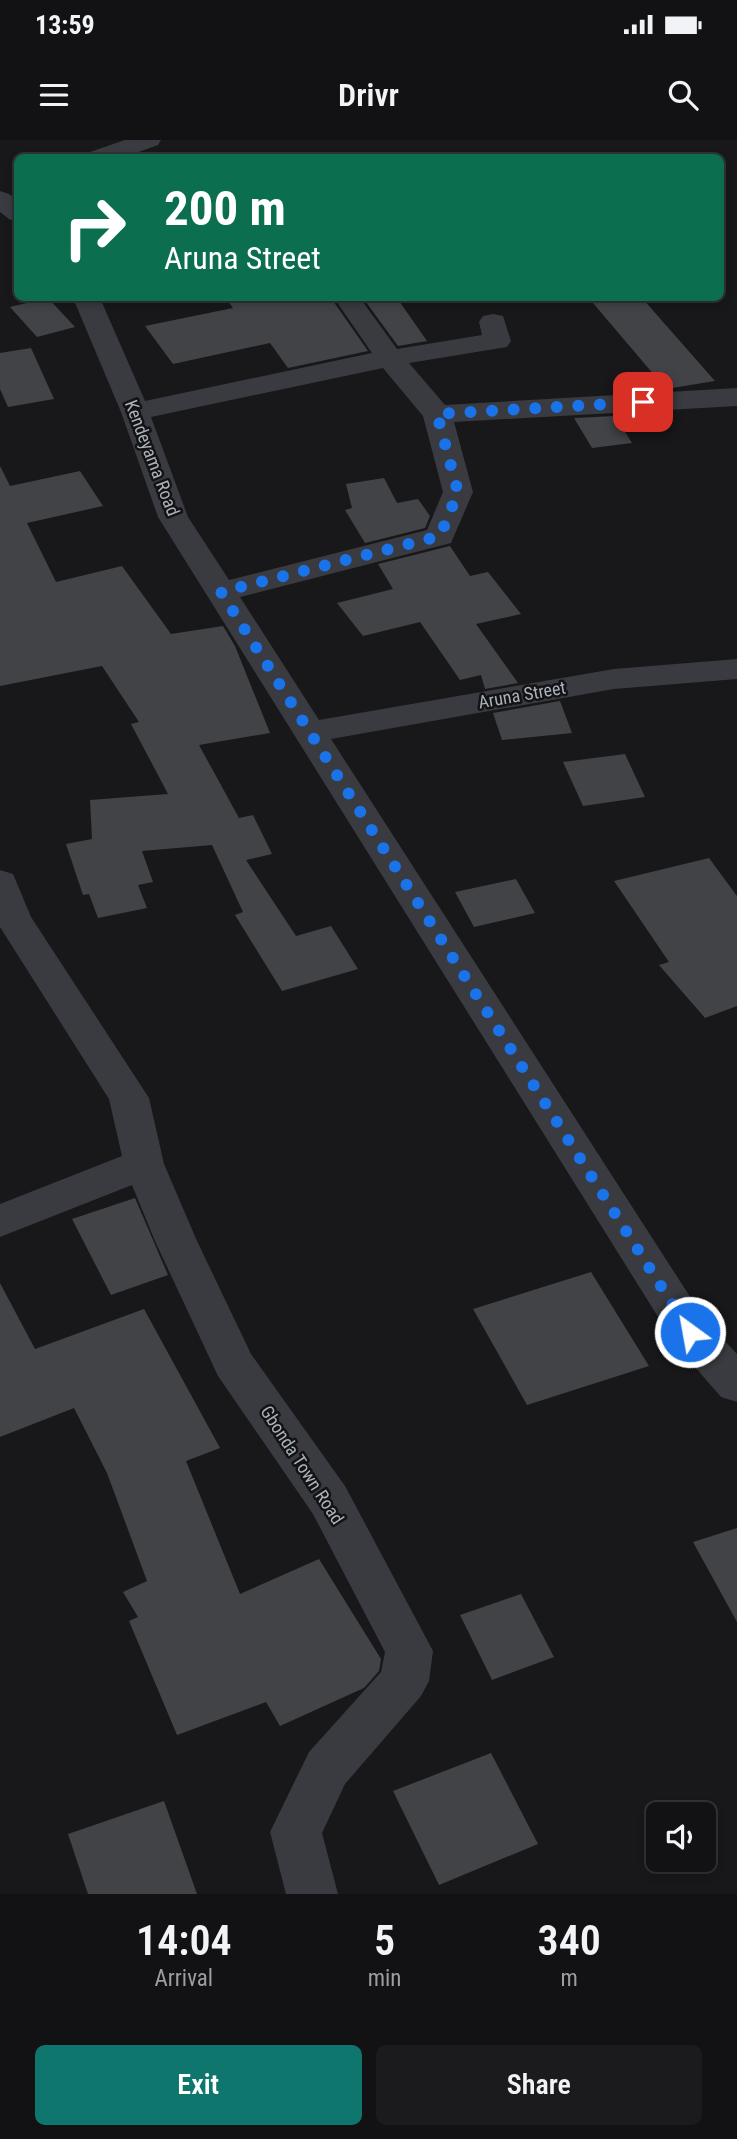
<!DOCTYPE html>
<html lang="en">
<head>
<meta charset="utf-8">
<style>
  body { margin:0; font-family:"Roboto Condensed",sans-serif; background:#1b1b1d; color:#f1f3f6; height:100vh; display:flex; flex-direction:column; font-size:26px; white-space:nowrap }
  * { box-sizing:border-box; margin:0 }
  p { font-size:23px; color:#9c9ea0 }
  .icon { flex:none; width:38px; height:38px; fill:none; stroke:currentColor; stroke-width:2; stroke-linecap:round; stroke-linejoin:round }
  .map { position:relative; height:1754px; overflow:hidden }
  .drawer { display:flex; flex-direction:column; background:#121214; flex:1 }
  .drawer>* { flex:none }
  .top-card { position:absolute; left:14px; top:14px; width:710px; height:147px; border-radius:10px; box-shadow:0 4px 10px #0003,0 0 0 2px #313234; background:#0b6e4f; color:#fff; overflow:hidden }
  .tools { position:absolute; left:646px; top:1662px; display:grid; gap:14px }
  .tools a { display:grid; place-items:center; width:70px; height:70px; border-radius:10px; background:#121214; box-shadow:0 4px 10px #0003,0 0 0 2px #313234; font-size:35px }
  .pin { position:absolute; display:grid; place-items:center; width:60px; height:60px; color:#fff; margin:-30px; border-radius:14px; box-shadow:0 4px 10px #0006 }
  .me { position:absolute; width:77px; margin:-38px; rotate:328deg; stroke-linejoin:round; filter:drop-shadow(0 0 5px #0008) }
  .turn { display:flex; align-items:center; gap:24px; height:147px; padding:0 35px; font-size:32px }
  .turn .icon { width:91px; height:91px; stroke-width:2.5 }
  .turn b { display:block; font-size:49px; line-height:60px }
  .eta { display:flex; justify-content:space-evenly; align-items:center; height:119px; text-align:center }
  .eta b { font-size:42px; font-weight:600; line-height:49px }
  .button { display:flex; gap:14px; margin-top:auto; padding:14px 35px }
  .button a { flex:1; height:80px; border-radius:10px; background:#0f766e; color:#fff; font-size:28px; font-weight:600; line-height:80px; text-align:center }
  .button a+a { background:#1b1b1d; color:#f1f3f6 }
  .status { display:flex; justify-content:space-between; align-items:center; height:49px; padding:0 35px; background:#121214; direction:ltr }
  .status svg { height:19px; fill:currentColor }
  header { display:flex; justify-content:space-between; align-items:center; height:91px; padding:0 35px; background:#121214; font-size:32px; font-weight:600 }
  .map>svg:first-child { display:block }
  .building { fill:#424347 }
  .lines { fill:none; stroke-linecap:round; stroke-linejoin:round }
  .minor { fill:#393b40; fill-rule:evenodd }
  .route { stroke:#1a73e8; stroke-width:12; stroke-dasharray:0 21.6 }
  .labels { text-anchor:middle; stroke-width:5; stroke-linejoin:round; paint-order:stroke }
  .street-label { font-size:18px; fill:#a9b2bb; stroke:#131315 }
</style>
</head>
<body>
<div class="status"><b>13:59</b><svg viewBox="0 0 49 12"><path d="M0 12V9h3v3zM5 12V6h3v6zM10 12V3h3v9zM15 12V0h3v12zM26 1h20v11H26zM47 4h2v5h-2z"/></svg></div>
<header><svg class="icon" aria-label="menu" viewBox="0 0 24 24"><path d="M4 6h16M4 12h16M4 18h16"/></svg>Drivr<svg class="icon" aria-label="search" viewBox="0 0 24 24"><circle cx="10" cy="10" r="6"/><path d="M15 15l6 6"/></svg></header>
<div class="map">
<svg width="737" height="1754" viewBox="0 0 737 1754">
  <rect width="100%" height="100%" fill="#18181a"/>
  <path class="building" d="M48,158L75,187L37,197L10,167Z
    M226,158H331L368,211L288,228L270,203L173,224L145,186L233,168Z
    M363,158H397L427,201L398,206Z
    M625,158H642L715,241L666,249L593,163Z
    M31,208L54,259L8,267L0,249V213Z
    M615,276L632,303L592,308L574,278Z
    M0,326L10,346L80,331L103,366L27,383L56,442L122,426L171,494L223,486L235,506L270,593L199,605L239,678L253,675L272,714L246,720L296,796L331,786L358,829L282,851L235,775L243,772L212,705L142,711L153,742L138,745L147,768L98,778L89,754L83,755L66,704L92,699L90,660L168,654L131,584L139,582L102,526L0,546Z
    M384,338L397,363L418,359L430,376L425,388L365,403L345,370L352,368L346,344Z
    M450,406L470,436L488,432L521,474L476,484L518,543L485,549L481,535L460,540L420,482L363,496L337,463L393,449L378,424Z
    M560,561L572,593L502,600L493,573Z
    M625,614L645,657L583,666L563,622Z
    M709,718L737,756V866L705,878L659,825L669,822L614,741Z
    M516,739L535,773L474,787L455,752Z
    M135,1058L168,1135L111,1155L72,1079Z
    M591,1132L649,1226L527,1265L473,1169Z
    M0,1143L35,1209L144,1169L220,1308L186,1321L240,1454L319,1419L381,1519L379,1531L364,1548L280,1586L266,1562L177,1595L129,1481L138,1477L123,1452L147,1441L107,1333L74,1268L0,1297Z
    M737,1388V1482L693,1402Z
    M521,1454L554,1517L492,1540L460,1475Z
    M491,1613L538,1704L439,1745L393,1651Z
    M164,1661L197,1754H88L68,1694Z"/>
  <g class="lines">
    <path class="minor" d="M125,0H161L158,5L122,18H84L87,13Z
      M0,51L9,54L18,61V82L9,79L0,72Z
      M73,158H100L145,261L372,213L334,158H360L397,209L482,195L479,182L483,176L493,174L503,176L511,201L507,207L409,223L445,265L737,248V266L454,282L473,352L451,403L240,457L319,580L614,529L737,519V539L614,549L331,599L705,1180L737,1214V1262L721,1257L675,1204L158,377L121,272ZM383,228L423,276L443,352L427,390L229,440L188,377L151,277Z
      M0,730L13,734L31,777L149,958L164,1024L197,1101L251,1214L345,1346L433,1511L429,1541L421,1556L345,1644L322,1693L338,1754H286L270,1692L309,1612L381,1532L385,1512L313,1374L218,1236L155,1101L132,1045L0,1097V1064L122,1016L109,959L0,787Z"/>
  </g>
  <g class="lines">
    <path class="route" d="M643,262L437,274L458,352L440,396L221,452L690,1192"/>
  </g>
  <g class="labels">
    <g class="street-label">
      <text transform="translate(152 318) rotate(69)" y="6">Kendeyama Road</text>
      <text transform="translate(522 555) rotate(-10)" y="6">Aruna Street</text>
      <text transform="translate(302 1325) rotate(57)" y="6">Gbonda Town Road</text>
    </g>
  </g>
</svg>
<div class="tools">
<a><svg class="icon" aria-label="sound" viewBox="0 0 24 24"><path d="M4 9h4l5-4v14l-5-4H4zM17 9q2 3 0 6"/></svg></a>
</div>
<div class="pin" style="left:643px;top:262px;background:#d93025"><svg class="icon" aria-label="arrive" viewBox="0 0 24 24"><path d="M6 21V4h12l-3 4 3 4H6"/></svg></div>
<svg class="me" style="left:690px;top:1192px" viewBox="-20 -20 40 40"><circle r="17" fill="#1a73e8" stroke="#fff" stroke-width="3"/><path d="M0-11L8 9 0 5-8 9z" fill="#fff"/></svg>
<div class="top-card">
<div class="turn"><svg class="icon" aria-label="right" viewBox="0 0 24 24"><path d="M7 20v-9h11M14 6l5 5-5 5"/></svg><div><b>200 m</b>Aruna Street</div></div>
</div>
</div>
<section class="drawer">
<div class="eta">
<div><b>14:04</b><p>Arrival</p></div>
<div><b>5</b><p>min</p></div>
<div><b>340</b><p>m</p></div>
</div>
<div class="button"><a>Exit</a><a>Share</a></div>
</section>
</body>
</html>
